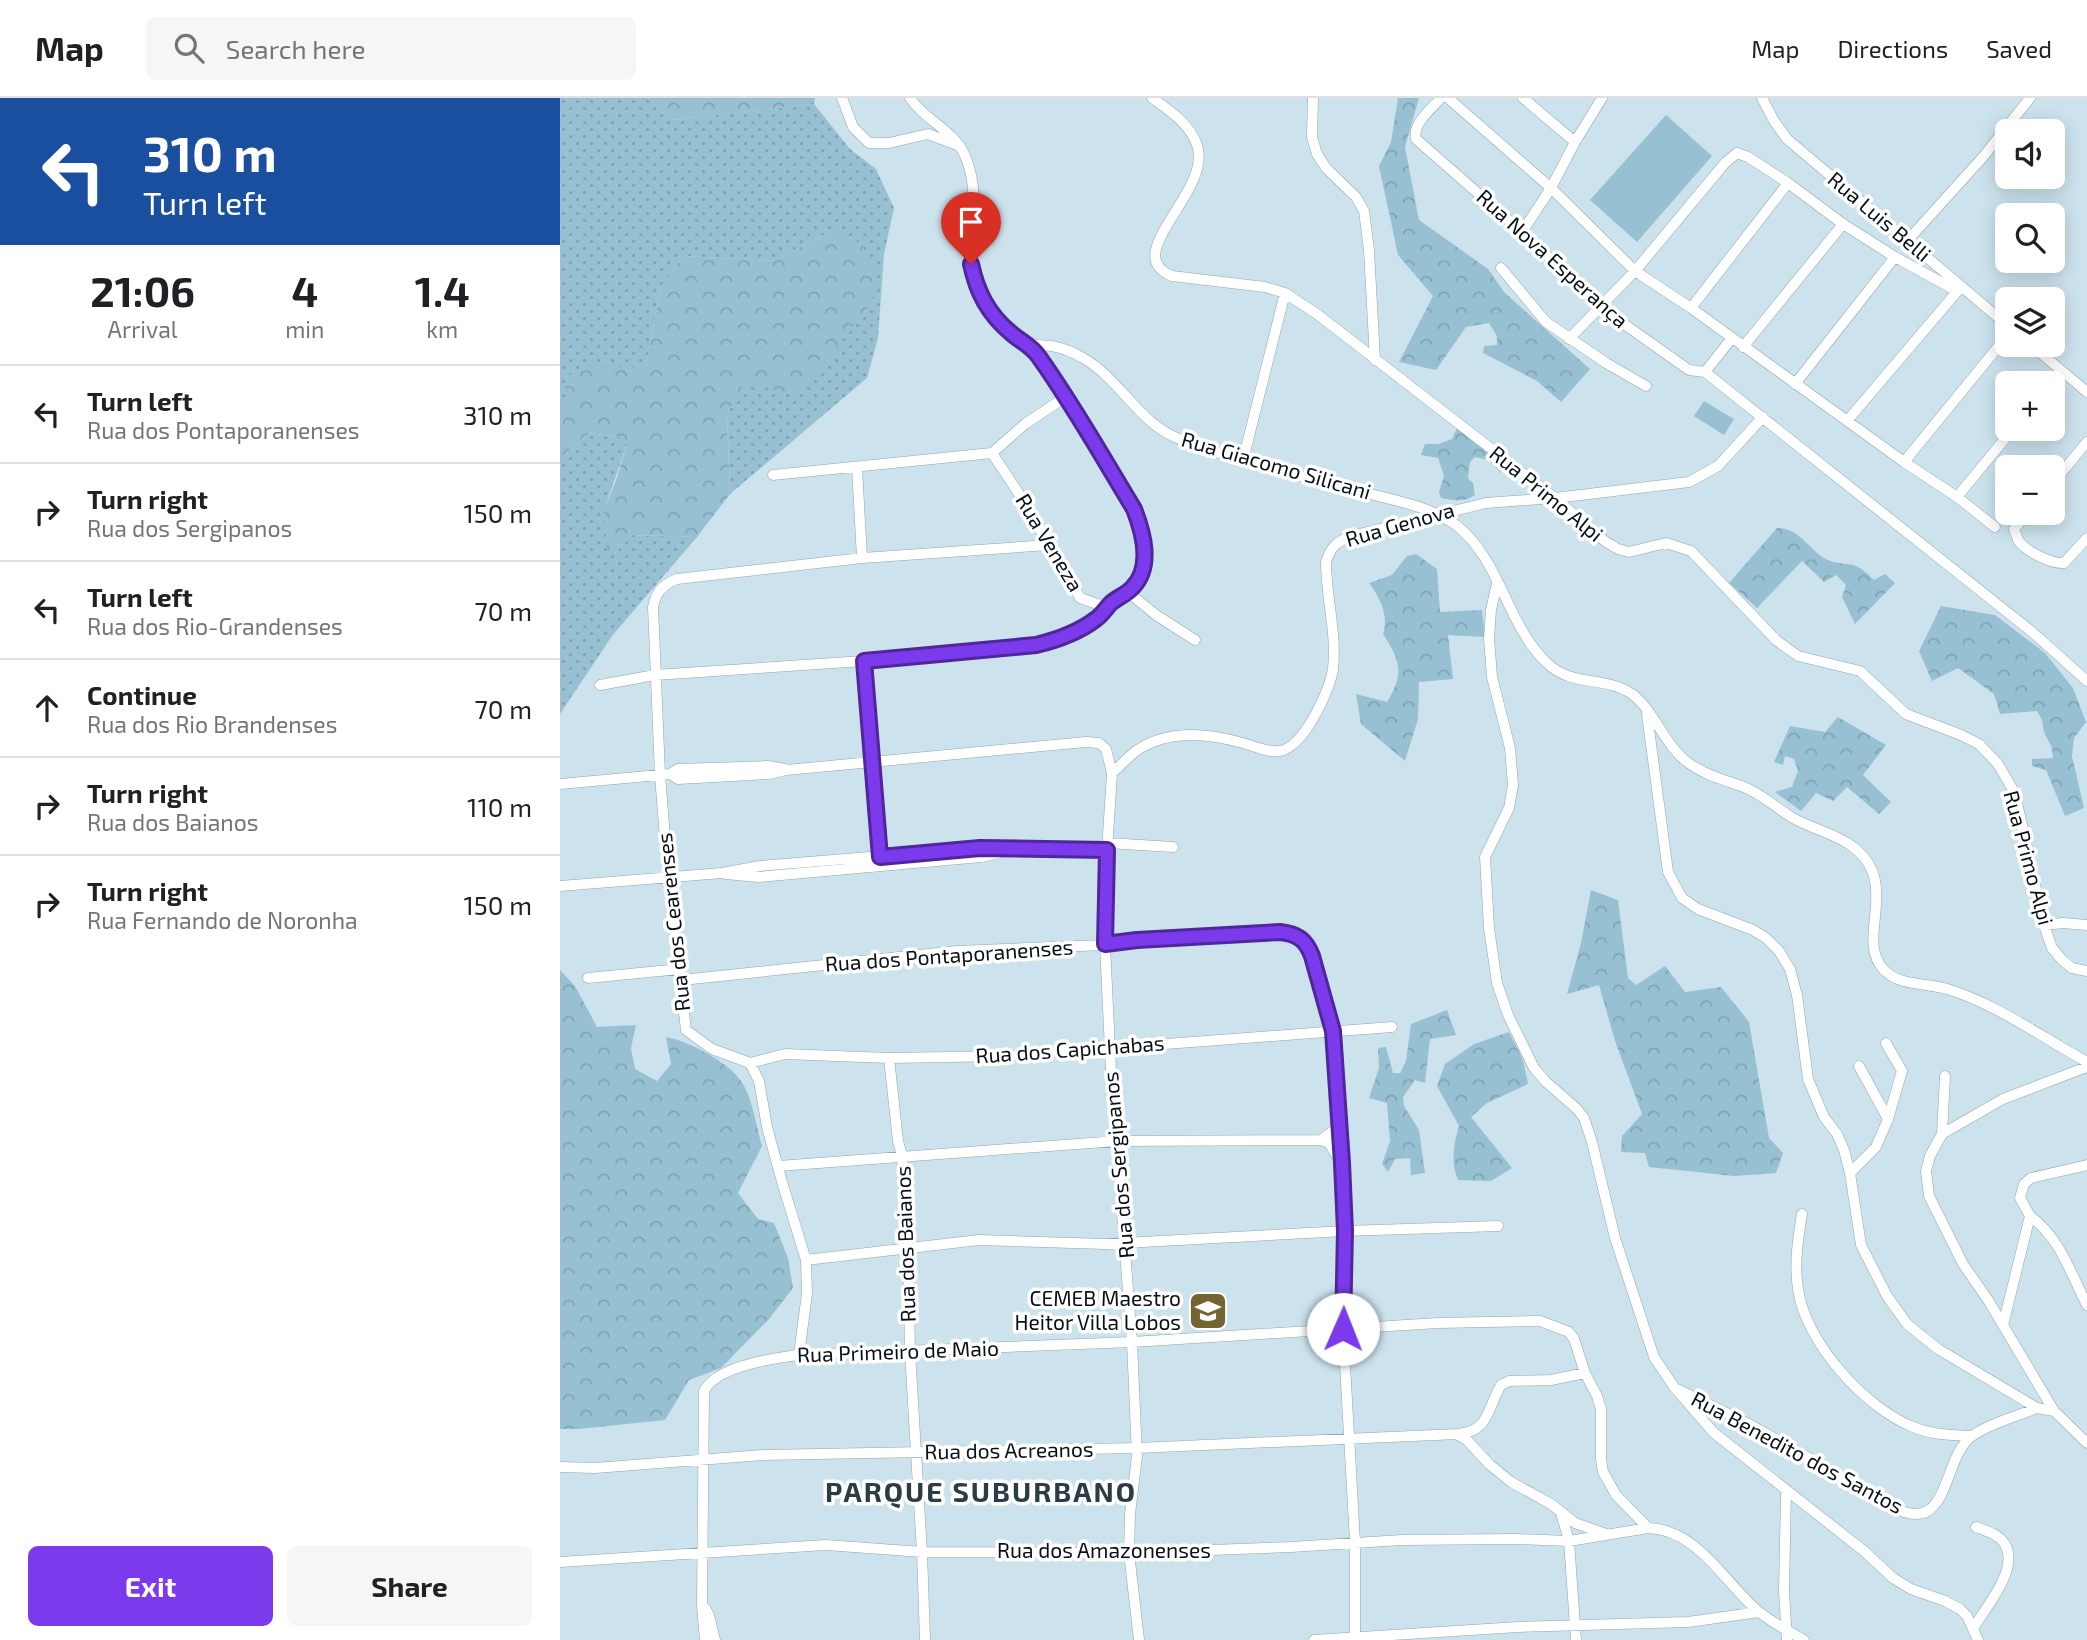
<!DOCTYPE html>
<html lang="en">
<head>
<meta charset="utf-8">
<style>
  body { margin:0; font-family:"Exo 2",sans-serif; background:#f6f6f6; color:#202124; height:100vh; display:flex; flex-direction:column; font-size:26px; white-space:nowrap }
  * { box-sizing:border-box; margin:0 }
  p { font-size:23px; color:#757577 }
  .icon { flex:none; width:38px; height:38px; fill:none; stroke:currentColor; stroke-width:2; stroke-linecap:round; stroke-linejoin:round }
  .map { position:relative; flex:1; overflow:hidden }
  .sheet { display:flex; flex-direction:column; background:#fff; width:560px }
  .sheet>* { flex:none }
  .hud { background:#1a4fa0; color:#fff; overflow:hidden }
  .fabs { position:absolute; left:1435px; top:21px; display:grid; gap:14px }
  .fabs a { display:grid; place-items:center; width:70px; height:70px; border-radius:10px; background:#fff; box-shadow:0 4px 18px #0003; font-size:35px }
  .pin { position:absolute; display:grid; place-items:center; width:60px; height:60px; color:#fff; margin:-72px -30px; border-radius:50% 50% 50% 0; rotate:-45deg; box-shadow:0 0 7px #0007 }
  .pin .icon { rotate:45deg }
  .me { position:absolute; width:77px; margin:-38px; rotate:1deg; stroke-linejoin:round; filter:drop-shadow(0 0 5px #0008) }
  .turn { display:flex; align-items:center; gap:24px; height:147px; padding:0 28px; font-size:32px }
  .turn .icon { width:91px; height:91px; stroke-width:2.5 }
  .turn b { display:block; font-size:49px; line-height:60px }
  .eta { display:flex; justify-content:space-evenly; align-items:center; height:119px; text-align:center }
  .eta b { font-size:42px; font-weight:700; line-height:49px }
  .action { display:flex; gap:14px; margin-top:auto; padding:14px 28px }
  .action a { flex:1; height:80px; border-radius:10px; background:#7c3aed; color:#fff; font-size:28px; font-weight:700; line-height:80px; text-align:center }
  .action a+a { background:#f6f6f6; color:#202124 }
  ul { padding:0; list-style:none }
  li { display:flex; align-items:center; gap:21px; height:98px; padding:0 28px; border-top:2px solid #e0e0e0 }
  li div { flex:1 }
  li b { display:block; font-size:26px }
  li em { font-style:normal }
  header { display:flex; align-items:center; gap:42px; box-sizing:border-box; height:98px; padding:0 35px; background:#fff; border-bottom:2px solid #e0e0e0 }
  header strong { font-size:33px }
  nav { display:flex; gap:38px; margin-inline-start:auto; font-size:24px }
  .search { width:490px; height:63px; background:#f6f6f6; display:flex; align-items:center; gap:18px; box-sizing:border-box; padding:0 24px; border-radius:10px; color:#757577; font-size:26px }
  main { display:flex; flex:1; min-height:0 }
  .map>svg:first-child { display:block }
  .grass { fill:url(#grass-dots) }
  .forest { fill:url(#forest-crowns) }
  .pitch { fill:#97c0d3 }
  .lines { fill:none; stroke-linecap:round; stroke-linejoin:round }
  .minor-casing { stroke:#8fa5b0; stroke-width:11 }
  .minor { stroke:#fff; stroke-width:10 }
  .route-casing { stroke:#51269a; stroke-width:18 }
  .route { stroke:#7c3aed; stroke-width:12 }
  .labels { text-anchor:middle; stroke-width:7; stroke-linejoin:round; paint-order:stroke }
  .street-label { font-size:21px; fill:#081014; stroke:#fff }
  .poi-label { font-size:21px; fill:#081014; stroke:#fff; text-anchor:end }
  .district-label { font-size:28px; font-weight:bold; letter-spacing:2px; fill:#2a3d45; stroke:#fff }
</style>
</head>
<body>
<header>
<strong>Map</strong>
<div class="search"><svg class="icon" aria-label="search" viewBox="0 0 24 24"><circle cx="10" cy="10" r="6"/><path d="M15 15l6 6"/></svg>Search here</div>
<nav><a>Map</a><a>Directions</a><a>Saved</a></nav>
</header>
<main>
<section class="sheet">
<div class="hud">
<div class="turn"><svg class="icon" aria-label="left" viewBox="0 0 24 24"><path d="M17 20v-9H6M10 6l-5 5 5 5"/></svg><div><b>310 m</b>Turn left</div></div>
</div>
<div class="eta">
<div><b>21:06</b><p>Arrival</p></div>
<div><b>4</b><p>min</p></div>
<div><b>1.4</b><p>km</p></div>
</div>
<ul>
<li><svg class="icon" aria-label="left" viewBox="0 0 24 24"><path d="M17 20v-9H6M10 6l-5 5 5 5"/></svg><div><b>Turn left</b><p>Rua dos Pontaporanenses</p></div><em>310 m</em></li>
<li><svg class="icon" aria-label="right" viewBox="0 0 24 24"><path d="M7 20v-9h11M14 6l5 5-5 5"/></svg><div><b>Turn right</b><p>Rua dos Sergipanos</p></div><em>150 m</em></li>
<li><svg class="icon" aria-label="left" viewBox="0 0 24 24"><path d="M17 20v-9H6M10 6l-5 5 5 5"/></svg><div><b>Turn left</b><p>Rua dos Rio-Grandenses</p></div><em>70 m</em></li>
<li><svg class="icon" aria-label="ahead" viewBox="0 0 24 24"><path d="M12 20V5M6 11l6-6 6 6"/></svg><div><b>Continue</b><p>Rua dos Rio Brandenses</p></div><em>70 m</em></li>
<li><svg class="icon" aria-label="right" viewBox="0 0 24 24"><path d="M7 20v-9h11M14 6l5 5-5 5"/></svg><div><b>Turn right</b><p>Rua dos Baianos</p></div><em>110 m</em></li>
<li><svg class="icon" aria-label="right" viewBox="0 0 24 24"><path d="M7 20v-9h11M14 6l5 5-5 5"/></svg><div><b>Turn right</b><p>Rua Fernando de Noronha</p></div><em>150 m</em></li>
</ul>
<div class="action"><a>Exit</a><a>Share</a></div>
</section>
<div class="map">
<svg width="1527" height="1542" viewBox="0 0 1527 1542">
  <defs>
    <pattern id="grass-dots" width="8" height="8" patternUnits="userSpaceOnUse" patternTransform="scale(1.75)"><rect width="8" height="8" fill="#97c0d3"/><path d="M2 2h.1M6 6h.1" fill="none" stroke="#81a4b4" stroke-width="1.8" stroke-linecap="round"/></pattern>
    <pattern id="forest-crowns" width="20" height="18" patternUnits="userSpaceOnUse" patternTransform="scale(1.75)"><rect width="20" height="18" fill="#97c0d3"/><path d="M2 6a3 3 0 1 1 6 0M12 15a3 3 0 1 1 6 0" fill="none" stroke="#81a4b4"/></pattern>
  </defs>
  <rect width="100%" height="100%" fill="#cce3ee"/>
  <path class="grass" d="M0,0H88L111,22L254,6L290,51L316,71L334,110L324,156L318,240L307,280L170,396L167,315L271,133L214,163L123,158L100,190L86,269H28L0,314Z
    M30,335L59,339L67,346L44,412L55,455L71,437L137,439L52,538L0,616V360Z"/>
  <path class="forest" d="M88,0H255L254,6L111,22Z
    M838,0H859L845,49L859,122L928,171L944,194L1030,271L1001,304L977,283L923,255L924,248L937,247V238L929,225L906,229L876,272L839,264L873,198L838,157L819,68L831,44Z
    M271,133L302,146L316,179L311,205L238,298L185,284L167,315L170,396L137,439L71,437L55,455L47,451L44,412L56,382L67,346L59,339L30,335L0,360V314L6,303L5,279L27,269H86L100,190L123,158L214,163Z
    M897,330L943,362L941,375L929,362L915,359L910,364L908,380L913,385L915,397C904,405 893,402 881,400L879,394L884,378L878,360L861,357L865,346H878L892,341Z
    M1217,430C1242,430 1248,453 1268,462C1277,466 1287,465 1296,468C1303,471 1309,477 1314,482L1325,476L1335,485L1295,526L1282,499L1286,487L1276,477L1264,484L1242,463L1197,510L1169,485Z
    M856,456L877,471L880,514L922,512L925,539L888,537L893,581L859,584L858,621L845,663L801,626L796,596L827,604C844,576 841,563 823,536C829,517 820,500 809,485L832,477L847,458Z
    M1381,508L1435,517L1485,555L1513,590L1526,624L1514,640L1512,658L1524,710L1505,718L1486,672L1472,668V661L1493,660C1492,644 1490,648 1485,636C1481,626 1485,625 1477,613L1440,616L1434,596L1398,570L1372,583L1359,553Z
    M1278,619L1326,647L1303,677L1331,704L1319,716L1287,689L1273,703L1256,695L1241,713L1215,694L1232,689L1238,673L1234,661L1225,658L1223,667L1214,664L1230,628L1265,634Z
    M1031,792L1058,802L1068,880L1076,887L1105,868L1125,894L1161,889L1189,924L1209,1040L1223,1055L1216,1075L1174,1078L1089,1069L1085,1055L1061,1054L1062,1038L1082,1016L1055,943L1039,887L1007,896L1021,845Z
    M0,872L15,888L37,929L76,927L71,950L75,971L97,983L111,966L106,939C129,943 171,965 183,986C192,1001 197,1030 202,1048L178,1095L198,1121L214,1125L228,1160L233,1190L209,1221L161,1270L129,1282L105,1322L19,1331H0Z
    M887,912L896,937L870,941L865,985L855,982L843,999L844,1008L859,1032L865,1075L851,1077L850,1060L835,1061L828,1074L822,1066L830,1043L827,1005L809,1000L819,970L818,950L826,949L833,975H840L846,963L851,926Z
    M949,934L963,962L968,986L927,1005L911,1019L952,1070L931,1083L898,1082C890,1064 894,1045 899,1028L877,988L885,966L914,946Z"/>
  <path class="pitch" d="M1106,17L1152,58L1077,144L1030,102Z
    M1144,303L1174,321L1164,337L1134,318Z"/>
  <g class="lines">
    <g class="minor-casing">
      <path id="minor" d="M282,0L293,29L309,45H329L368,36L400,48
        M350,0C366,24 395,32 406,60C430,121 384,169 440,226C448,233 457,241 467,245C475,248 484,247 492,248C503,250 513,254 523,260C560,281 577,323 617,340C676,364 740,377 802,394C833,402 869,408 896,427C941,462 946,526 987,565C1011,589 1046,578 1072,596C1095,613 1104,648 1130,666C1147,678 1165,682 1184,689C1202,696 1216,710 1233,720C1252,731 1275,735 1293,749C1342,786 1294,841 1324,872C1339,888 1367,885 1387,891C1437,906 1481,939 1527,964
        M592,0C609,12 630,26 637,47C653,94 558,156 612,178L705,189L725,195L757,216L995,400L1046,444L1058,451L1069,454L1106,445L1131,453L1216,542L1238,558L1300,573L1346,616L1401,637L1419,646L1438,666L1453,692L1458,709L1484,827L1492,850L1502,862L1512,870L1527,873
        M753,0L752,39L757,56L766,70L796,99L804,113L809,152L815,262
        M881,0C871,11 852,26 856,41L962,134L1040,209L1129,272L1145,274L1471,533L1527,583
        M888,0L991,90L1075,173L1131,210L1344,364L1397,399L1435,429
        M963,0L1015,44
        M1202,0L1214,23L1227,41L1447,227
        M962,134L991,90L1015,44L1042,0
        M1348,142L1423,59L1470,0
        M941,170L986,224L1046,265L1086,288
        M1131,210L1228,85
        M1009,241L1075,173L1165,65L1177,55L1188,59L1228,85L1283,126L1335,159L1397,193
        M1471,247L1527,294
        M1183,249L1283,126
        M1145,274L1172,240
        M1490,285L1501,272
        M1235,286L1335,159
        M1287,323L1401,189
        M432,355L461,399L520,500L540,507L553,503L576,486L582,475L584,444L574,411L507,298L469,246
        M683,362L725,195
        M1344,364L1447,238
        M297,369L302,460
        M213,377L432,355L465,326L507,298
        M1493,385L1527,344
        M1397,399L1453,331
        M1468,415L1454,431C1454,432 1458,441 1458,442C1465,453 1491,466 1504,465L1527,440
        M489,447L302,460L117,481C102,487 96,494 93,509L100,677L108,778L126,932L152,951L190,965L225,956L329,960L447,958L832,929
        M937,485L931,512L929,540L932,579L950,650L953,687L949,710L925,759L929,830L937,885L948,917L974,970L986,984L1017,1011L1024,1020L1032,1044L1055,1140L1094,1259L1114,1289L1154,1335L1304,1453L1333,1480L1351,1491L1385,1503L1400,1511L1407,1518L1418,1542
        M568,494L596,517L635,542
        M304,563L319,759
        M40,587L95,577L304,563L476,547C506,540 532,525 553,503
        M1087,616L1108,774L1122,800L1138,811L1193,832L1206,840L1219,853L1230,871L1237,897L1248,981L1264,1019L1277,1036L1284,1052L1290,1075L1301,1147L1327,1198L1347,1226L1378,1251L1477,1310L1494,1313
        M552,675C560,668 568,659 576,653C606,632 646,635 679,644C692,647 707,655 720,653C744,649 770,592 773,571C777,535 766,500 766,464C771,449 776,444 791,438L926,405L995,400L1129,384L1158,368L1203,319
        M110,676L118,681L208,676L226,672L526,644L539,645L546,651L552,675L547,752L545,847L551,972L572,1244L577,1358L570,1416L569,1455L579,1542
        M0,686L110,676L118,671L208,668L225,671
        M548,745L613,749
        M166,776L198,779L421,759L443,754
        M0,788L162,775L200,768L420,750L547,752
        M1484,827L1503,825L1527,827
        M28,880L120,871
        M122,882L397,853L545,847L577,842L720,834C738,836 746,841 752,858L773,933L781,1043L785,1133L783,1231L795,1444V1542
        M329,960L338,1043L342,1058L348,1149L350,1254L362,1454L365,1542
        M190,965L199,983L207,1029L222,1084L246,1162L247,1195L239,1257
        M1299,968L1328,1021
        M1385,978L1382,1036L1370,1058L1366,1073L1369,1098L1403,1166L1428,1202L1494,1313L1527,1345
        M779,1022L774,1032L761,1042L769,1045L781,1064
        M1382,1036L1443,1001L1527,969
        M218,1068L558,1043L761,1042
        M1290,1075L1316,1049L1328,1021L1342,973L1326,945
        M1242,1116C1238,1140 1234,1166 1238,1191C1245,1244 1305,1310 1353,1329C1372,1337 1391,1337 1411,1338
        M1470,1118C1500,1140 1510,1174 1527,1207
        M246,1162L419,1142L545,1146L785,1133L938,1128
        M1443,1227L1470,1118L1460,1100L1464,1086L1471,1080L1527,1067
        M1117,1291L1189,1326L1344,1414C1390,1429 1383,1359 1412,1338C1428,1326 1458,1318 1477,1310
        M898,1337L907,1342L929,1366L951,1384L991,1406L1015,1425L1046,1436
        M0,1369L35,1370L203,1357L577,1350L898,1336C930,1333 927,1310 941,1287L949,1283L991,1282L1025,1275
        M1226,1393L1224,1494L1227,1542
        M1001,1415L1009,1443L1016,1542
        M0,1464L266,1447L362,1454L569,1455L731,1449L842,1442L955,1441L1009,1443L1088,1430C1137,1431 1164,1484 1198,1513C1211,1524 1228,1533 1244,1542
        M145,1510L149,1517L155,1542
        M1414,1529C1426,1509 1461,1469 1444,1445C1438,1436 1426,1433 1416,1429
        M145,1542L142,1507L144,1293C156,1268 214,1260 239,1257L572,1244L878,1225L980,1223L1009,1234L1014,1241L1025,1275L1037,1298L1041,1311V1361L1043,1374L1056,1397L1088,1430
        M754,1542L958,1529L1128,1524L1199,1514"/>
    </g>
    <use href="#minor" class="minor"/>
  </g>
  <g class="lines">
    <g class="route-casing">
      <path id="route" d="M411,166C417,194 428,216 451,235C461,244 471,247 479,259C514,308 543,360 574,411C583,434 593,468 573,489C567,496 558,499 551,505C546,510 542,517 536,521C519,534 497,542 476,547L304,563L320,759L420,750L547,752L545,846L577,842L720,834C738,836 746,842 752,858L773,933L782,1065L785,1133L783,1231"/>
    </g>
    <use href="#route" class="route"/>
  </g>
  <defs>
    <g id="school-square" transform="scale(2.0125)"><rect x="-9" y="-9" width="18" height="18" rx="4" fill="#746432" stroke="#fff"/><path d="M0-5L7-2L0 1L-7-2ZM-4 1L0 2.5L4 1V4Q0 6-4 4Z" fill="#fff"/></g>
  </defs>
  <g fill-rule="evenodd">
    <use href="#school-square" x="648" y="1213"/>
  </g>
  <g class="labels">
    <g class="street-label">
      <text transform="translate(1319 119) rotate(40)" y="7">Rua Luis Belli</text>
      <text transform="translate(992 161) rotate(42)" y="7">Rua Nova Esperança</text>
      <text transform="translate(716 368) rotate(16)" y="7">Rua Giacomo Silicani</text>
      <text transform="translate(986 396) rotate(39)" y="7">Rua Primo Alpi</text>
      <text transform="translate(840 427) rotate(-16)" y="7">Rua Genova</text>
      <text transform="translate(489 445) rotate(59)" y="7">Rua Veneza</text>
      <text transform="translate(1468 760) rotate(75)" y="7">Rua Primo Alpi</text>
      <text transform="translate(114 824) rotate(-96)" y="7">Rua dos Cearenses</text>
      <text transform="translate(389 858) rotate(-4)" y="7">Rua dos Pontaporanenses</text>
      <text transform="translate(510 952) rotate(-4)" y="7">Rua dos Capichabas</text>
      <text transform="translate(559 1067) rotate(-95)" y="7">Rua dos Sergipanos</text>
      <text transform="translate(346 1146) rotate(-92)" y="7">Rua dos Baianos</text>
      <text transform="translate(338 1254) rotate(-2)" y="7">Rua Primeiro de Maio</text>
      <text transform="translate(449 1353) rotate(-1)" y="7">Rua dos Acreanos</text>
      <text transform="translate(1237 1355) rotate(28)" y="7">Rua Benedito dos Santos</text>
      <text x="544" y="1460">Rua dos Amazonenses</text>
    </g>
    <g class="poi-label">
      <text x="621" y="1208">CEMEB Maestro<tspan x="621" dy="24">Heitor Villa Lobos</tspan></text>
    </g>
    <g class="district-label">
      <text x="421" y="1404">PARQUE SUBURBANO</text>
    </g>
  </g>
</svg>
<div class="fabs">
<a><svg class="icon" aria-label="sound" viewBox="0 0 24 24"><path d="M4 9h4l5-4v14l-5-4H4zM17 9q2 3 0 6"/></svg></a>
<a><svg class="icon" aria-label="search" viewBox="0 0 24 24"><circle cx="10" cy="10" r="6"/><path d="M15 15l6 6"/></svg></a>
<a><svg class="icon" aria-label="layers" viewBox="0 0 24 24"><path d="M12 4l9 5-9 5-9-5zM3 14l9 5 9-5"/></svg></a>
<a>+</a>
<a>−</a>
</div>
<div class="pin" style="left:411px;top:166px;background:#d93025"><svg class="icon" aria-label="arrive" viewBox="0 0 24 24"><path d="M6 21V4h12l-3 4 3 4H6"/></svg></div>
<svg class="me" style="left:783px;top:1231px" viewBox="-20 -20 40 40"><circle r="19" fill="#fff"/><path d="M0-13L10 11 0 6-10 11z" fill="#7c3aed"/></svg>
</div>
</main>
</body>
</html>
